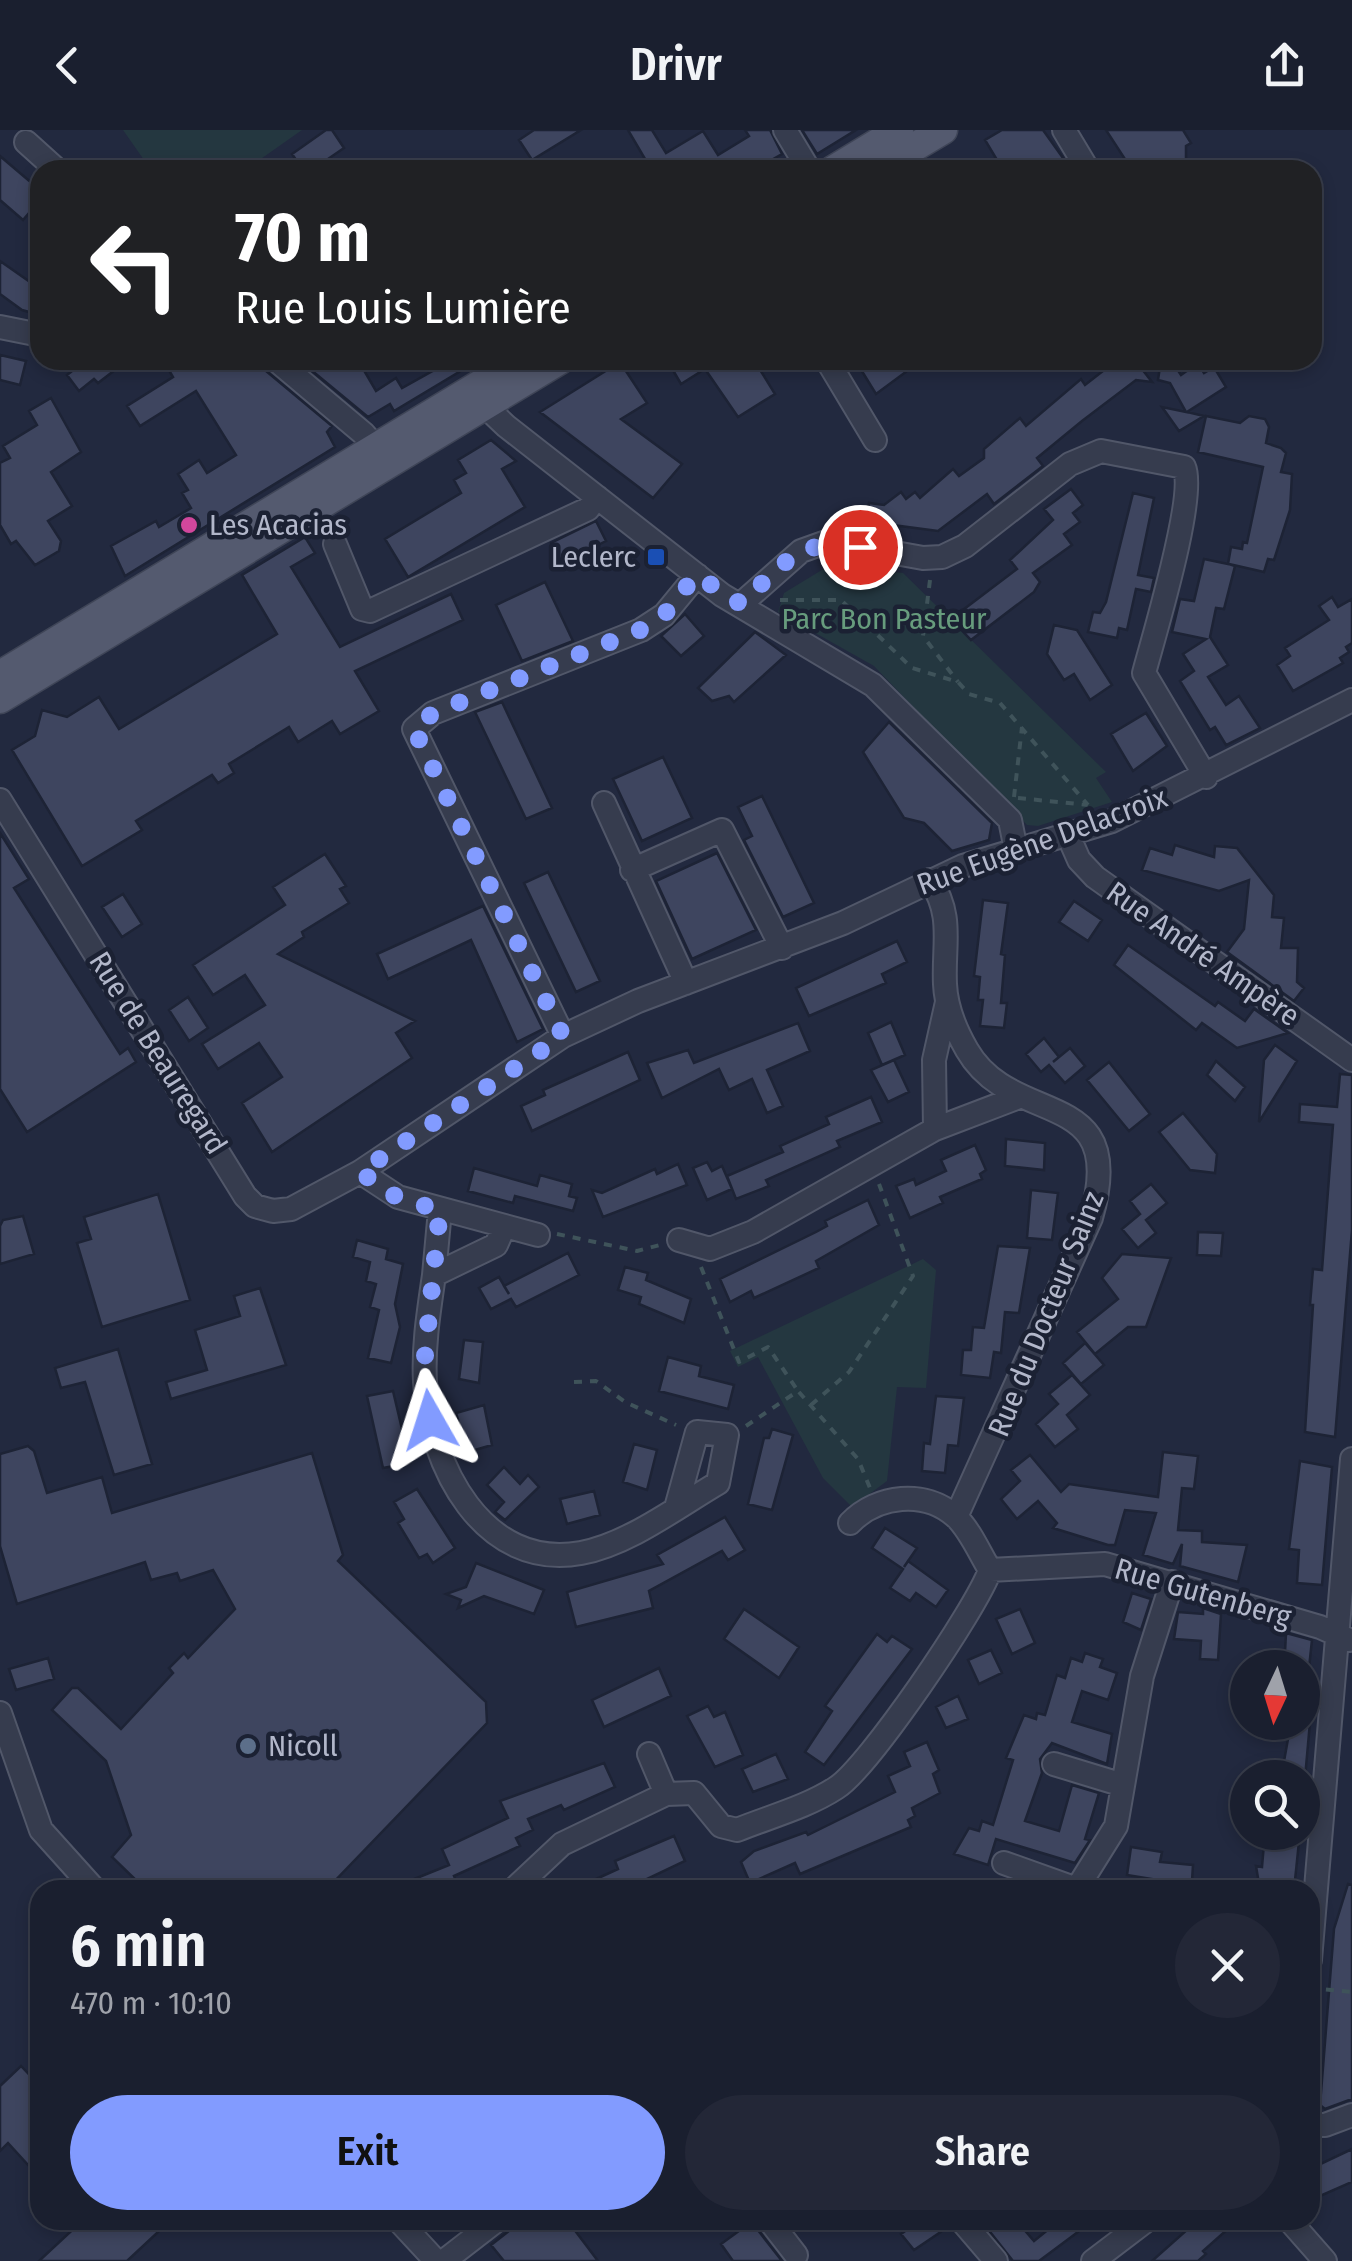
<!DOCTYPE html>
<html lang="en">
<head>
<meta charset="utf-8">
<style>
  body { margin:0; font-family:"Fira Sans Condensed",sans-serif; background:#232737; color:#f1f3f6; height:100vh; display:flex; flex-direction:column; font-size:38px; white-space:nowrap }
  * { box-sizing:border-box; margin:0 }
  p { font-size:32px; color:#9fa2aa }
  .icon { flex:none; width:55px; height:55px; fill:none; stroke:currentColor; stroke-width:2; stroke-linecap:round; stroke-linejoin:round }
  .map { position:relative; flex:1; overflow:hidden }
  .drawer { position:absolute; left:30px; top:1750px; width:1290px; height:350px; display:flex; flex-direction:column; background:#1a1f2f; border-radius:30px; box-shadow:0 5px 15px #0003,0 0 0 2px #383d4b }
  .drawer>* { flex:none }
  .banner { position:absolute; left:30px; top:30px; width:1292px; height:210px; border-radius:30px; box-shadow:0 5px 15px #0003,0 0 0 2px #383d4b; background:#202124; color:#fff; overflow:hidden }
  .needle { width:65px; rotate:184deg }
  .fabs { position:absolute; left:1230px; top:1520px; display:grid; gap:20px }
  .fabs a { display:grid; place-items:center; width:90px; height:90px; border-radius:50%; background:#1a1f2f; box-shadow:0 5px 15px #0003,0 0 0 2px #383d4b; font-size:50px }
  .pin { position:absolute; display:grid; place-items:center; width:85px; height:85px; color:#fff; margin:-42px; border:5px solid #fff; border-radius:50%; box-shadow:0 2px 10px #0007 }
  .me { position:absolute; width:110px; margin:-55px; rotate:354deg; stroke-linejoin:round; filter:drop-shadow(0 0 8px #0008) }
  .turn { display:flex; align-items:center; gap:35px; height:210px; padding:0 40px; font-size:45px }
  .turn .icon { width:130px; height:130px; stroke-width:2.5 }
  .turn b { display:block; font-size:70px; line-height:85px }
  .round { display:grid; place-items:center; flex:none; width:105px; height:105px; border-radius:52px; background:#232737 }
  .headline { display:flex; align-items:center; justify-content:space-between; height:170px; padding:0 40px }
  h1 { font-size:60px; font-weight:600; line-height:75px }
  .action { display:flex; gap:20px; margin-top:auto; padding:20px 40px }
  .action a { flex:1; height:115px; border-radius:60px; background:#829bff; color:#111; font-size:40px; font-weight:600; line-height:115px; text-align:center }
  .action a+a { background:#232737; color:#f1f3f6 }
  header { display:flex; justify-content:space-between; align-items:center; height:130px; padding:0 40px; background:#1a1f2f; font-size:45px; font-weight:600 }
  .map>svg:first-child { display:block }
  .green { fill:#243740 }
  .building { fill:#3e455f; stroke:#1d2335; stroke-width:2.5 }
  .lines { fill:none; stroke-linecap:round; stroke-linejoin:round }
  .minor-casing { stroke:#515769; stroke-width:26 }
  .major-casing { stroke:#3f4557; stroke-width:31 }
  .path { stroke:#3f535a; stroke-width:4; stroke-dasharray:8 8; stroke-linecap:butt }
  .minor { stroke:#363c4e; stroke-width:22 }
  .major { stroke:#545a6f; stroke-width:28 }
  .route { stroke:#829bff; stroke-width:18; stroke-dasharray:0 32.4 }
  .hotel-dot { fill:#d1479c; stroke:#1b2133; stroke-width:4 }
  .transit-dot { fill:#1a4fb4; stroke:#1b2133; stroke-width:4 }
  .service-dot { fill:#5c6f8a; stroke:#1b2133; stroke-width:4 }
  .labels { text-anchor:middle; stroke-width:9; stroke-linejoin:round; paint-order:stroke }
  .poi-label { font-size:30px; fill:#b2b7ca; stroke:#1b2133; text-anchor:start }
  .park-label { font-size:30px; fill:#679c7d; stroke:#1b2133 }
  .street-label { font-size:30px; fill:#b2b7ca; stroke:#1b2133 }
</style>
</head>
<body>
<header><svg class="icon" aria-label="back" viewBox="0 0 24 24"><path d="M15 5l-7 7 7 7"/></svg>Drivr<svg class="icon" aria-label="share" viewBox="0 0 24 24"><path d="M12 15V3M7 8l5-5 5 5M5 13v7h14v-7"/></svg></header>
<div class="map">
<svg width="1352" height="2131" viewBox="0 0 1352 2131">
  <rect width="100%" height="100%" fill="#22293f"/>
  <path class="green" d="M123,0H302L245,40H151Z
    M830,435L903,443L1106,642L1096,648L1112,672L1038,696L1027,695L874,536L778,482L784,463Z
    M923,1129L936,1140L926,1258L897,1257L887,1351L852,1377L823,1348L758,1227L738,1237L730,1221Z"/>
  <path class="building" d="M326,0H332L344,18L312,40H303L292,24Z
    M534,0H581L532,30L519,10Z
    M628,0H652L666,23L703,1L718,25L749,6L745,0H770L782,24L754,40H637L648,34Z
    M802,0H856L817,24Z
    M1002,0H1043L1063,28L1060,30L1066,40H1003L985,10Z
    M1106,0H1183L1191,13L1186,16V32L1163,40H1132Z
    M0,26L40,60V70L23,90L0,70Z
    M0,131L40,159V185L22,180L0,164Z
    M0,225L26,231L20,255L0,250Z
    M86,230H128L98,253L94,249L79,261L67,245Z
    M163,230H261L266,241L332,296L327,302L335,317L125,446L111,416L156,391L159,397L191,378L182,363L188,360L178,344L199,330L207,343L236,325L196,261L140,296L127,276L173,247Z
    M299,230H333L341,238L348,230H358L376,261L396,248L402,258L436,239L430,230H479L394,281L390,274L368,287Z
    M667,230H754L775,264L738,287L705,239L681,254Z
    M855,230H922L876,264Z
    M1117,230H1135L1152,252L1136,250L1082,291L1037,328L1043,336L994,374L987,364L938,401L892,395L890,407L851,400L853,384L866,385L869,373L884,375L901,362L906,369L915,362L920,368L953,339L959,346L984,328V319L1020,288L1026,296L1081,249L1085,255Z
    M1161,230H1171L1181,245L1198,233L1204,243L1214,237L1226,257L1187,282L1204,286L1179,301L1162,277L1186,282L1170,253L1158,250Z
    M620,232L647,273L621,289L682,334L653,368L540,282Z
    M51,268L81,322L51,342L72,376L48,391L61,411L59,421L35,435L16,411L11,414L0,395V333L10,328L3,316L37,295L29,281Z
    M1206,286L1240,293L1249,286L1265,289L1269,297L1266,313L1281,318L1286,323L1281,342L1292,344L1290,380L1274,430L1268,429L1264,442L1229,434L1235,436L1224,479L1216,478L1210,507L1228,535L1208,547L1226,575L1239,566L1260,598L1226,615L1215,597L1210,600L1180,551L1194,541L1183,524L1206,509L1172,502L1180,469L1194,471L1204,429L1228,434L1231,417L1242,419L1243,412L1247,413L1263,337L1198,322Z
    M491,310L516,331L502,339L525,377L408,447L385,409L461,363L454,350L466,343L458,330Z
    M1071,359L1083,375L1073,383L1080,392L1064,404L1072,415L1033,443L1040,452L1034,462L971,510L951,489L1017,439L1010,430L1053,390L1044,379Z
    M1133,363L1154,368L1138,445L1154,448L1151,462L1136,459L1127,500L1119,498L1117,508L1088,502L1093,482L1100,483L1106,472Z
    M596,391L606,411L562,433L551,413Z
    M305,407L315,423L291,437L340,517L451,464L463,490L355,541L379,581L340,604L332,591L298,612L289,597L229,634L234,643L218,653L212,645L136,691L142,700L82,736L12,620L35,606L42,580L67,587L99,567L119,599L277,504L242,445Z
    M545,452L573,511L522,531L496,475Z
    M1332,467L1338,477L1352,469V513L1346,517L1349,522L1340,528L1343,533L1293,561L1277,535L1290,526L1285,518L1329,490L1319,476Z
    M685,484L704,506L681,526L661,506Z
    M1054,495L1077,500L1112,555L1090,570L1074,544L1064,550L1047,524Z
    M755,502L786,525L734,572L729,566L712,571L698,558Z
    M502,572L552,678L526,689L475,582Z
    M1146,583L1167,616L1133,641L1111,604Z
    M889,592L992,693L989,710L952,721L924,693L904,688L863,622Z
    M663,627L692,688L642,711L613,649Z
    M762,666L814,773L783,787L744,710L752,706L738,677Z
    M0,703L29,749L14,758L120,924L128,918L136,932L27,1002L0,959Z
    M1175,715L1214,727L1215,716L1237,718L1274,765L1272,787L1284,788L1281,818H1298L1297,852L1304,858L1294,871L1227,822L1244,799L1249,750L1219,761L1142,740L1150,718L1172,725Z
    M717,723L756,800L692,829L656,751Z
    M325,724L346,756L340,759L349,773L302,802L304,807L278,824L415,891L396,903L412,928L272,1022L242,973L282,947L259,913L218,939L202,914L265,875L245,845L213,865L193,835L285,775L273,757Z
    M548,742L600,851L576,862L524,753Z
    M123,764L142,794L122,807L102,777Z
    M983,770L1008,773L1001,824L1005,825L1001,873H1007L1004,898L980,896L983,870H978L980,847L974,846Z
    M1074,771L1102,790L1088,811L1059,792Z
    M483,776L543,899L517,912L471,810L388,849L377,824Z
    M897,811L907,832L882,844L886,853L809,886L796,858Z
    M1128,815L1215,876L1218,872L1245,891L1254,879L1288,903L1237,918L1202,893L1196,900L1114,835Z
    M188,867L208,898L189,911L169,880Z
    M891,892L905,925L882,935L868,903Z
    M798,893L810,921L767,940L783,976L767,983L752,949L729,960L719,939L662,968L647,933L688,920L694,933Z
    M1044,908L1059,927L1053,932L1070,918L1085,936L1065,953L1049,935L1041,942L1026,924Z
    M1275,915L1297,931L1259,992L1264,930Z
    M628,922L640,950L532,1001L521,976L545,965L543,960Z
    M894,930L909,962L888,972L871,940Z
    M1216,931L1245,957L1235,971L1207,945Z
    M1109,932L1150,984L1129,1001L1087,950Z
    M1340,944L1352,945V1100L1335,1307L1305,1302L1313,1175H1310L1313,1139L1322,1140L1333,995L1299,992L1300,974L1337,977Z
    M871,967L882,992L837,1011L840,1017L766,1050L769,1056L736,1069L727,1046L783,1022L780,1016L829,994L826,987Z
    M1183,983L1217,1024L1215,1043L1190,1040L1159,1002Z
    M1006,1009L1045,1013L1044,1040L1005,1036Z
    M975,1015L986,1040L980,1044L982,1049L940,1067L943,1073L910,1088L896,1056L914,1049L916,1055L946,1041L941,1030Z
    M707,1032L712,1041L722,1036L732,1059L707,1070L693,1038Z
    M678,1034L687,1055L603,1087L592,1060L602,1063L655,1039L657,1044Z
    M474,1038L537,1056L540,1045L572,1054L569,1066L577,1068L573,1081L515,1066L513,1073L468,1061Z
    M1151,1054L1167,1073L1146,1090L1156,1103L1138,1118L1122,1099L1140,1084L1130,1071Z
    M1031,1060L1058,1063L1052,1110L1027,1108Z
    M158,1064L190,1170L102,1197L77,1113L91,1109L84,1087Z
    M868,1070L879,1095L816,1131L819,1138L754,1168L751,1161L730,1172L720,1149L816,1102L827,1096L825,1091Z
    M23,1086L34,1124L0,1134V1096L3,1090Z
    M1198,1102L1223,1103L1221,1126L1197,1125Z
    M357,1110L388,1119L386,1129L403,1134L395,1174L400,1197L391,1233L368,1228L379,1180L370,1177L376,1154L366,1151L370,1132L353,1127Z
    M998,1116L1030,1118L1019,1183L1005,1182L1001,1223L994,1222L990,1248L961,1245L963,1220H971L973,1197L984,1198Z
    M568,1123L579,1145L516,1177L511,1169L491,1179L479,1158L499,1147L509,1164L504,1156Z
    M1122,1124L1171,1128L1146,1197H1128L1095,1224L1077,1202L1118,1169L1102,1148Z
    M625,1137L648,1143L646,1150L691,1169L684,1193L639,1174L641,1167L618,1160Z
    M260,1158L286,1235L171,1269L166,1252L207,1240L195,1200L240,1186L234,1166Z
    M464,1210L483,1212L479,1253L459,1249Z
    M1085,1213L1104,1235L1081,1254L1063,1233Z
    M118,1219L152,1334L114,1345L85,1252L61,1258L55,1238Z
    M668,1227L701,1236L699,1246L734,1255L728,1279L659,1261Z
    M1072,1245L1090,1265L1067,1285L1078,1299L1055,1317L1036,1294L1058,1274L1049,1264Z
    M393,1261L410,1333L383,1338L367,1266Z
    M936,1266L964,1268L958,1316L948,1315L945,1343L922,1341L924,1313L930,1314Z
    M484,1275L492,1315L468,1322L456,1283Z
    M772,1299L793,1305L772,1380L748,1374L764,1308H769Z
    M634,1314L657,1320L647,1360L623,1352Z
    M28,1316L34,1321L47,1363L102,1347L112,1383L312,1323L343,1425L338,1431L486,1572L487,1593L326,1760H146L112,1727L131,1705L106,1631L52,1580L72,1558H78L121,1599L173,1543L169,1538L184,1523L188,1528L235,1479L213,1440L180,1451L177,1443L151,1450L145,1432L17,1474L0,1416V1324Z
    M1163,1322L1198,1326L1194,1359L1182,1358L1178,1400L1202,1401V1412L1247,1415L1238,1452L1180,1436L1182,1414L1173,1434L1143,1425L1156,1383L1125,1380L1115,1415H1108L1053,1398L1057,1393L1038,1371L1017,1389L1001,1369L1020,1351L1011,1340L1030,1325L1061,1362L1069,1354L1158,1367Z
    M1300,1331L1332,1337L1322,1455L1297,1453L1299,1420L1289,1419Z
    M504,1337L520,1354L528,1345L539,1357L505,1390L495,1382L504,1372L487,1355Z
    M417,1359L455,1418L433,1433L427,1424L419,1428L398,1393L404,1389L394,1372Z
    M594,1361L600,1385L567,1394L560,1369Z
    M725,1387L745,1420L728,1430L722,1421L649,1461L653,1478L576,1497L567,1462L663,1434L657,1425Z
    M885,1398L917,1418L904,1437L908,1431L948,1460L936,1477L916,1463L910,1471L890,1458L903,1439L872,1418Z
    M476,1433L544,1460L534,1484L484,1466L458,1478L461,1470L446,1464L466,1457Z
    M1132,1463L1151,1469L1141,1500L1123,1492Z
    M1203,1478L1221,1484L1218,1530L1200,1529L1201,1511L1174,1509L1178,1482L1203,1484Z
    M744,1479L799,1517L779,1548L724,1509Z
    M1020,1479L1035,1513L1012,1524L996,1489Z
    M1286,1503L1312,1510L1309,1538H1264L1285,1522Z
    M877,1504L887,1512L892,1506L912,1519L824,1635L805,1622L832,1581L825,1576Z
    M991,1520L1002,1543L979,1554L968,1530Z
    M1085,1523L1103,1529L1100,1537L1117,1543L1108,1570L1082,1561L1072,1592L1112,1604L1107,1634L1052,1613L1040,1629L1042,1643L1025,1691L1059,1701L1072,1655L1099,1663L1085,1709L1090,1710L1075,1733L996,1709L988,1735L954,1724L969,1698L979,1701L982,1691L993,1695L1013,1630L1006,1628L1024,1585L1036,1589L1037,1583L1045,1585L1057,1545L1065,1548L1071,1528L1082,1532Z
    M48,1528L54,1549L16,1560L9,1539Z
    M659,1538L671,1566L604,1597L592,1570Z
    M958,1566L968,1589L946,1598L936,1577Z
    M708,1576L714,1587L725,1582L743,1625L715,1637L687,1586Z
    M1291,1592H1310L1305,1648H1281Z
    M927,1612L939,1640L933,1644L940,1663L912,1678L915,1686L908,1690L911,1697L800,1744L795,1733L750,1753L741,1732L754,1721L806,1702L808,1705L895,1662L888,1646L910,1636L904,1622Z
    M776,1624L788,1649L753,1662L742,1639Z
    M604,1633L615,1657L564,1680L561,1675L528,1689L533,1700L516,1708L520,1716L454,1746L460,1760H387L449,1735L442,1719L508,1688L500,1671Z
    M1265,1702H1300L1294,1760H1260L1256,1736L1262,1737Z
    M674,1706L685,1731L624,1760H572L618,1739L615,1731Z
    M1131,1717L1162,1722L1160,1732L1193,1735L1192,1751L1188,1755L1127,1745Z
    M1348,1754L1352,1755V1969L1325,1979L1320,1975L1334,1799Z
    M21,1936L40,1956V2048L8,2013L0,2021V1956Z
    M1352,2019V2052L1311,2070L1314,2037Z
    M83,2090H171L127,2131H39Z
    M523,2090H567L598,2131H504L491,2115Z
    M754,2090L757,2099L782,2131H733L721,2114Z
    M900,2090H946L948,2097L914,2120L901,2104L908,2099Z
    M997,2090H1016L1034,2111L1060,2090H1094L1039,2131H1013L987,2098Z
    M1198,2090H1238L1203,2121L1206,2124L1198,2131H1152Z"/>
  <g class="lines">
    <g class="minor-casing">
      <path id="minor" d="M785,0L809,40
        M1064,0L1088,40
        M26,12L57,40
        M0,197L40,205
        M276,230L364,304L384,327
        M827,230L875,310
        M487,262L485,276L506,296L722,465L873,555L1010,690L1016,720
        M335,414L362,479L370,481L588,379L597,367
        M741,474L801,421L829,411L923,428L942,427L965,416L1070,334L1101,321L1184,337C1197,365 1154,505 1144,543L1206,647
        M0,670L245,1066L255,1076L273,1081L291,1079L360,1042L563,906L638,871L843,793L963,736L1112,691L1352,570
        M604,673L686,853
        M1068,705L1079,730L1095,747L1352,930
        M632,740L722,700L782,818
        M930,750C954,786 943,814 945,854C946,876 956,901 967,920C1013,1000 1130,953 1091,1088L956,1387
        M563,906L414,599L433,583L641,500L664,485L697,445
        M935,999L934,930L947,872
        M360,1042L398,1067L538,1105
        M440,1080L434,1145L496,1115L504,1097
        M679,1110L710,1119L753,1102L935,999L1019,967
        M434,1145C429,1180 423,1216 425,1252C429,1334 483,1441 581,1423C629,1414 677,1377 718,1353L727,1305L697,1302L676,1378
        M990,1440L1105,1434L1320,1497L1349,1510
        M0,1583L41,1700L95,1760
        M649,1624L666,1664
        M1054,1634L1123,1655
        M1004,1733L1077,1759
        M513,1760L562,1714L666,1664L694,1663L721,1696L737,1700C769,1687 807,1677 836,1658C868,1638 977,1478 990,1440C980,1424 970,1400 956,1387C925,1359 877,1365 850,1393
        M1076,1760L1116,1696L1142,1546L1172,1452
        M1310,1830L1352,1329
        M1310,1995H1325L1352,1985
        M398,2090L436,2131
        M769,2090L796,2125
        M961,2090L996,2131
        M1289,2090L1325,2131
        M444,2131L497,2090
        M1093,2131L1147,2090"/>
    </g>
    <g class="major-casing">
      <path id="major" d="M833,40L899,0
        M876,40L943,0
        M0,545L520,230
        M0,569L560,230"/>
    </g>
    <path class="path" d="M930,450L923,506L958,552
      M780,470H841L912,538L958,552L969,564L1000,573L1088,675
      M1014,667L1022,597
      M1018,668L1088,675
      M557,1104L637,1121L660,1115
      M701,1137L739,1232L768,1217L798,1261
      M574,1252L596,1251L625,1272L676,1295
      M811,1275L849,1242L913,1146L879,1054
      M746,1296L798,1261L858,1329L870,1358
      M1310,1858L1352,1862"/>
    <use href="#minor" class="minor"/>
    <use href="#major" class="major"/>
  </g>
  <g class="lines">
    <path class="route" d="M430,1290L425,1225L440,1080L398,1068L360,1042L563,906L414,599L433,583L640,500L664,485L696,445L741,474C782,435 800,406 860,417"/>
  </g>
  <circle class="hotel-dot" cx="189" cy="395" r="10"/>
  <rect class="transit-dot" x="646" y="417" width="20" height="20" rx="5"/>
  <circle class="service-dot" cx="248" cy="1616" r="10"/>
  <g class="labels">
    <g class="poi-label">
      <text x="209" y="405">Les Acacias</text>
      <text x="636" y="437" text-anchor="end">Leclerc</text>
      <text x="268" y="1626">Nicoll</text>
    </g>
    <g class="park-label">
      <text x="884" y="499">Parc Bon Pasteur</text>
    </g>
    <g class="street-label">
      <text transform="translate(1042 711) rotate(-20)" y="10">Rue Eugène Delacroix</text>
      <text transform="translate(1203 824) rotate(35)" y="10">Rue André Ampère</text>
      <text transform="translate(158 923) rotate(58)" y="10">Rue de Beauregard</text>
      <text transform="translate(1046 1184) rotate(-68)" y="10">Rue du Docteur Sainz</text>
      <text transform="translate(1203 1463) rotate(16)" y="10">Rue Gutenberg</text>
    </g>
  </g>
</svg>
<div class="fabs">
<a><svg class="needle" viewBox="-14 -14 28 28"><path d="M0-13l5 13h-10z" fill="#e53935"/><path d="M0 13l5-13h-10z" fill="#9fa2aa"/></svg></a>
<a><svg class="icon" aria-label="search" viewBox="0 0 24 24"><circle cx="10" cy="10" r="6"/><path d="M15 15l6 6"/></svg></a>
</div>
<div class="pin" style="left:860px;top:417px;background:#d93025"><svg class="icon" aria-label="arrive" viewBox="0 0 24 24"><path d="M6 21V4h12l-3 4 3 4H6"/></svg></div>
<svg class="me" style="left:430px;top:1290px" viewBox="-20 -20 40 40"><path d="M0-17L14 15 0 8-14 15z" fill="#829bff" stroke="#fff" stroke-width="4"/></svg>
<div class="banner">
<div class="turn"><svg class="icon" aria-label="left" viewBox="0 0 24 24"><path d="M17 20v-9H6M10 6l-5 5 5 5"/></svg><div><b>70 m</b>Rue Louis Lumière</div></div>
</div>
<section class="drawer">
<div class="headline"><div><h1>6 min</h1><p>470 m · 10:10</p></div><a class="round"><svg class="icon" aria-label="close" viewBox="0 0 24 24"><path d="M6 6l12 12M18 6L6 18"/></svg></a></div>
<div class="action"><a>Exit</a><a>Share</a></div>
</section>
</div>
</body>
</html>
